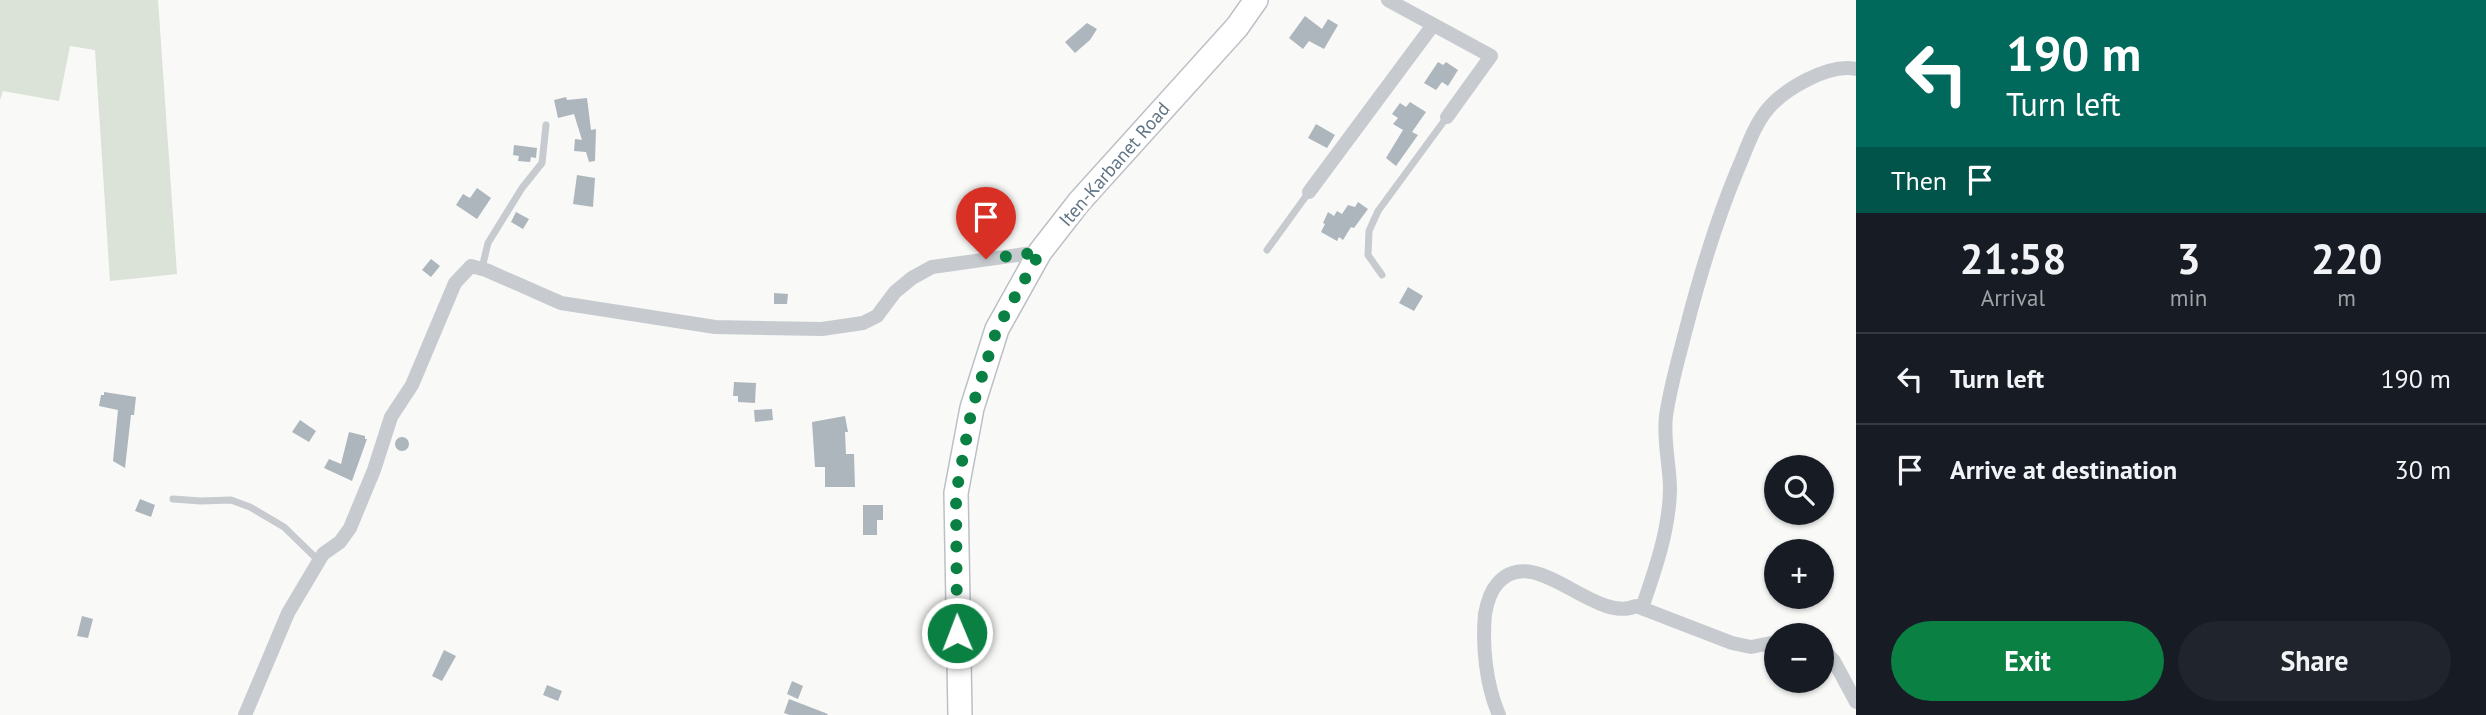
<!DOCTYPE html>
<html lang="en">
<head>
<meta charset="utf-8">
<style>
  body { margin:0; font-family:"PT Sans",sans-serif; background:#20242c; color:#f1f3f6; height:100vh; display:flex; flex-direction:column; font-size:26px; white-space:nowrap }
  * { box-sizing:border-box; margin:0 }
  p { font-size:23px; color:#9ea1a6 }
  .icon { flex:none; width:38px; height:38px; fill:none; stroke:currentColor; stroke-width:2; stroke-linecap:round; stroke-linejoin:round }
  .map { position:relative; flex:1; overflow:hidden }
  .sheet { display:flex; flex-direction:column; background:#171b24; width:630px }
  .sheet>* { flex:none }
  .hud { background:#00695c; color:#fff; overflow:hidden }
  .fabs { position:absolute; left:1764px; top:455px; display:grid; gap:14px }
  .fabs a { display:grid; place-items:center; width:70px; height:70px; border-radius:50%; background:#171b24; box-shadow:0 2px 5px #0004; font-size:35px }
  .pin { position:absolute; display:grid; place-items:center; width:60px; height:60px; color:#fff; margin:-72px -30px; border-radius:50% 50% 50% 0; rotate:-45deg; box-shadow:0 0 7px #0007 }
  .pin .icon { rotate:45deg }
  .me { position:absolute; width:77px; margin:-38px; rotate:359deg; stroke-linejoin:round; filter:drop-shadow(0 0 5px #0008) }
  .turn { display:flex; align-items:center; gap:24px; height:147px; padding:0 35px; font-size:32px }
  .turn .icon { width:91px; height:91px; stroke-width:2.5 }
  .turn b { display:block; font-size:49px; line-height:60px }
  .then { display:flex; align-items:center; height:66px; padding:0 35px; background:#0003; gap:14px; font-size:26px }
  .eta { display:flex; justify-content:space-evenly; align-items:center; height:119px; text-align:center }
  .eta b { font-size:42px; font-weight:700; line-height:49px }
  .button { display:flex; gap:14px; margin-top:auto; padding:14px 35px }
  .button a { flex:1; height:80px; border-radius:42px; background:#0b8043; color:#fff; font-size:28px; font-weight:700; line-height:80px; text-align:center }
  .button a+a { background:#20242c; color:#f1f3f6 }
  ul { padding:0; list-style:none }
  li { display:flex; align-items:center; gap:21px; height:91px; padding:0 35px; border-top:2px solid #363941 }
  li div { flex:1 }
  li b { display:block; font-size:26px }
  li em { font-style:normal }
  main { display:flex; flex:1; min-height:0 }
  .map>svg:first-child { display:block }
  .green { fill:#dbe2d7 }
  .building { fill:#adb6bc }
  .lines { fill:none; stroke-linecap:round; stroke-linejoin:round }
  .primary-casing { stroke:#bcc0c4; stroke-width:26 }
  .service { stroke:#c7cbcf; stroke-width:7 }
  .minor { stroke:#c7cbcf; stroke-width:14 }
  .primary { stroke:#fff; stroke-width:23 }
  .route { stroke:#0b8043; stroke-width:12; stroke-dasharray:0 21.6 }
  .labels { text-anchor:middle; stroke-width:7; stroke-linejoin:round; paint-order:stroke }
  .street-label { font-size:19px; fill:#627584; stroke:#fff }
</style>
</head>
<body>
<main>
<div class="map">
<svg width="1856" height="715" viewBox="0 0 1856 715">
  <rect width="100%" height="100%" fill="#f9f9f7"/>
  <path class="green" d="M0,0H158L177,274L110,281L95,50L70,46L59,101L3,91L0,100Z"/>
  <path class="building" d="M1305,16L1322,29L1328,19L1338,25L1324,49L1309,41L1303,49L1289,38Z
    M1087,23L1097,29L1090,40L1075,53L1065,42Z
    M1438,62L1443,65L1446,62L1458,70L1448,86L1442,82L1436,90L1424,83Z
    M566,97L567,100L587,98L591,130L596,129L595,161L589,162L586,152L574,151L575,139L582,140L574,114L558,118L554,100Z
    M1410,102L1426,112L1412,132L1418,135L1396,166L1386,158L1403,130L1393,124L1398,118L1392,114L1400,103L1406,107Z
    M1316,124L1335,135L1327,148L1308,138Z
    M514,145L537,148L536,158L531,157L530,162L518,161L519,156L513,155Z
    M577,175L595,178L593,207L573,204Z
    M477,188L491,198L477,219L456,205L463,194L470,198Z
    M1358,202L1368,209L1354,228L1351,227L1343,240L1339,237L1337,241L1321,232L1325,224L1323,223L1328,212L1334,216L1337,211L1342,214L1348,205L1355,207Z
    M516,212L529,219L523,229L511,222Z
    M431,259L440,266L431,277L422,270Z
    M1408,287L1423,296L1414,311L1399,303Z
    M774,293L788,294L787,304H774Z
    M734,382L756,383L755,403L738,402V396H733Z
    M104,392L136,397L134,415H131L125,468L113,461L118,410L99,406L101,395H104Z
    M772,409L773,420L755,422L754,410Z
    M845,416L848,432H845L846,454H854L855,487H825V467H815L812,422Z
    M300,420L316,431L309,442L292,432Z
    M349,432L365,436V439H367L352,481L324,468L329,459L341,464Z
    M395 444a7 7 0 1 1 14 0a7 7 0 1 1-14 0Z
    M140,499L155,505L151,517L135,511Z
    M863,505H883V520H877V535H863Z
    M82,616L93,619L88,638L77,636Z
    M444,650L456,656L442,681L432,676Z
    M792,681L803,686L798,699L787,694Z
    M547,685L562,691L558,701L543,695Z
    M789,699L828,714L827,715H790L784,713Z"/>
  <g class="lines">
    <g class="primary-casing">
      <path id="primary" d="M960,715L956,493L972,408L997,329L1040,252L1079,202L1237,27L1256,0"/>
    </g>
    <path class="service" d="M1267,250L1309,192
      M482,268L488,243L522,188L542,163L546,125
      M1382,275L1368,255L1369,231L1378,211L1447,117
      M173,499L201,501L231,500L250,507L284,527L319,561"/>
    <path class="minor" d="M1388,0L1491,56L1447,117
      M1309,192L1433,25
      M1642,608C1655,570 1669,531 1670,490C1670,466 1663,440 1666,416C1670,388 1678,360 1685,333C1699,278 1715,224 1737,171C1746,151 1753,127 1767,110C1784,89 1829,63 1856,69
      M1822,649L1834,661L1856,702
      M245,715L288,613L323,554L340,542L350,528L374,470L391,417L412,385L455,283L471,266L486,270L561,303L715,327L822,329L863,323L877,316L895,292L912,278L932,267L1040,252
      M1499,715C1486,685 1482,646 1485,614C1487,603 1490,592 1497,584C1534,540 1594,625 1636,606L1732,643L1751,647L1776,642"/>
    <use href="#primary" class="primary"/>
  </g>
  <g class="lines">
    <path class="route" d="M957,633L956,494L972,408L997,329L1040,252L986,259"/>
  </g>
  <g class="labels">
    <g class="street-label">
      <text transform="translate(1114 164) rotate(-49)" y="7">Iten-Karbanet Road</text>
    </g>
  </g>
</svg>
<div class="fabs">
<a><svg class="icon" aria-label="search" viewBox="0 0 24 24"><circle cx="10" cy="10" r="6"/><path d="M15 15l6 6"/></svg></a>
<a>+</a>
<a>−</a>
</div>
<div class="pin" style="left:986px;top:259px;background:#d93025"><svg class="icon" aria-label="arrive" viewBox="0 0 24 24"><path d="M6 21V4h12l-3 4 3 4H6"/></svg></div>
<svg class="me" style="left:957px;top:633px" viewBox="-20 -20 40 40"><circle r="17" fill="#0b8043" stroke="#fff" stroke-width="3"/><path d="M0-11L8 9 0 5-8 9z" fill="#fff"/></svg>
</div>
<section class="sheet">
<div class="hud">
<div class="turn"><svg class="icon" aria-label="left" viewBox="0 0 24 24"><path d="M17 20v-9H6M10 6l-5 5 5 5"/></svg><div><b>190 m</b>Turn left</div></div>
<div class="then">Then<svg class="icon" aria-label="arrive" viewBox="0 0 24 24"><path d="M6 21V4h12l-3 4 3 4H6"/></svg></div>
</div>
<div class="eta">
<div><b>21:58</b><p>Arrival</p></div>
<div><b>3</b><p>min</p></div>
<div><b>220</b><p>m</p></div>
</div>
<ul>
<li><svg class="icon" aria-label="left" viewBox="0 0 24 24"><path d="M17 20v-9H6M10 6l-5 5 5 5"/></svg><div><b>Turn left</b></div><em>190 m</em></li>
<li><svg class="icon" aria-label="arrive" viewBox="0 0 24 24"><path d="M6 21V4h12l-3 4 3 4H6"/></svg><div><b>Arrive at destination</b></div><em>30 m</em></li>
</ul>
<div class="button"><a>Exit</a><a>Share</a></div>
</section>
</main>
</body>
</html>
